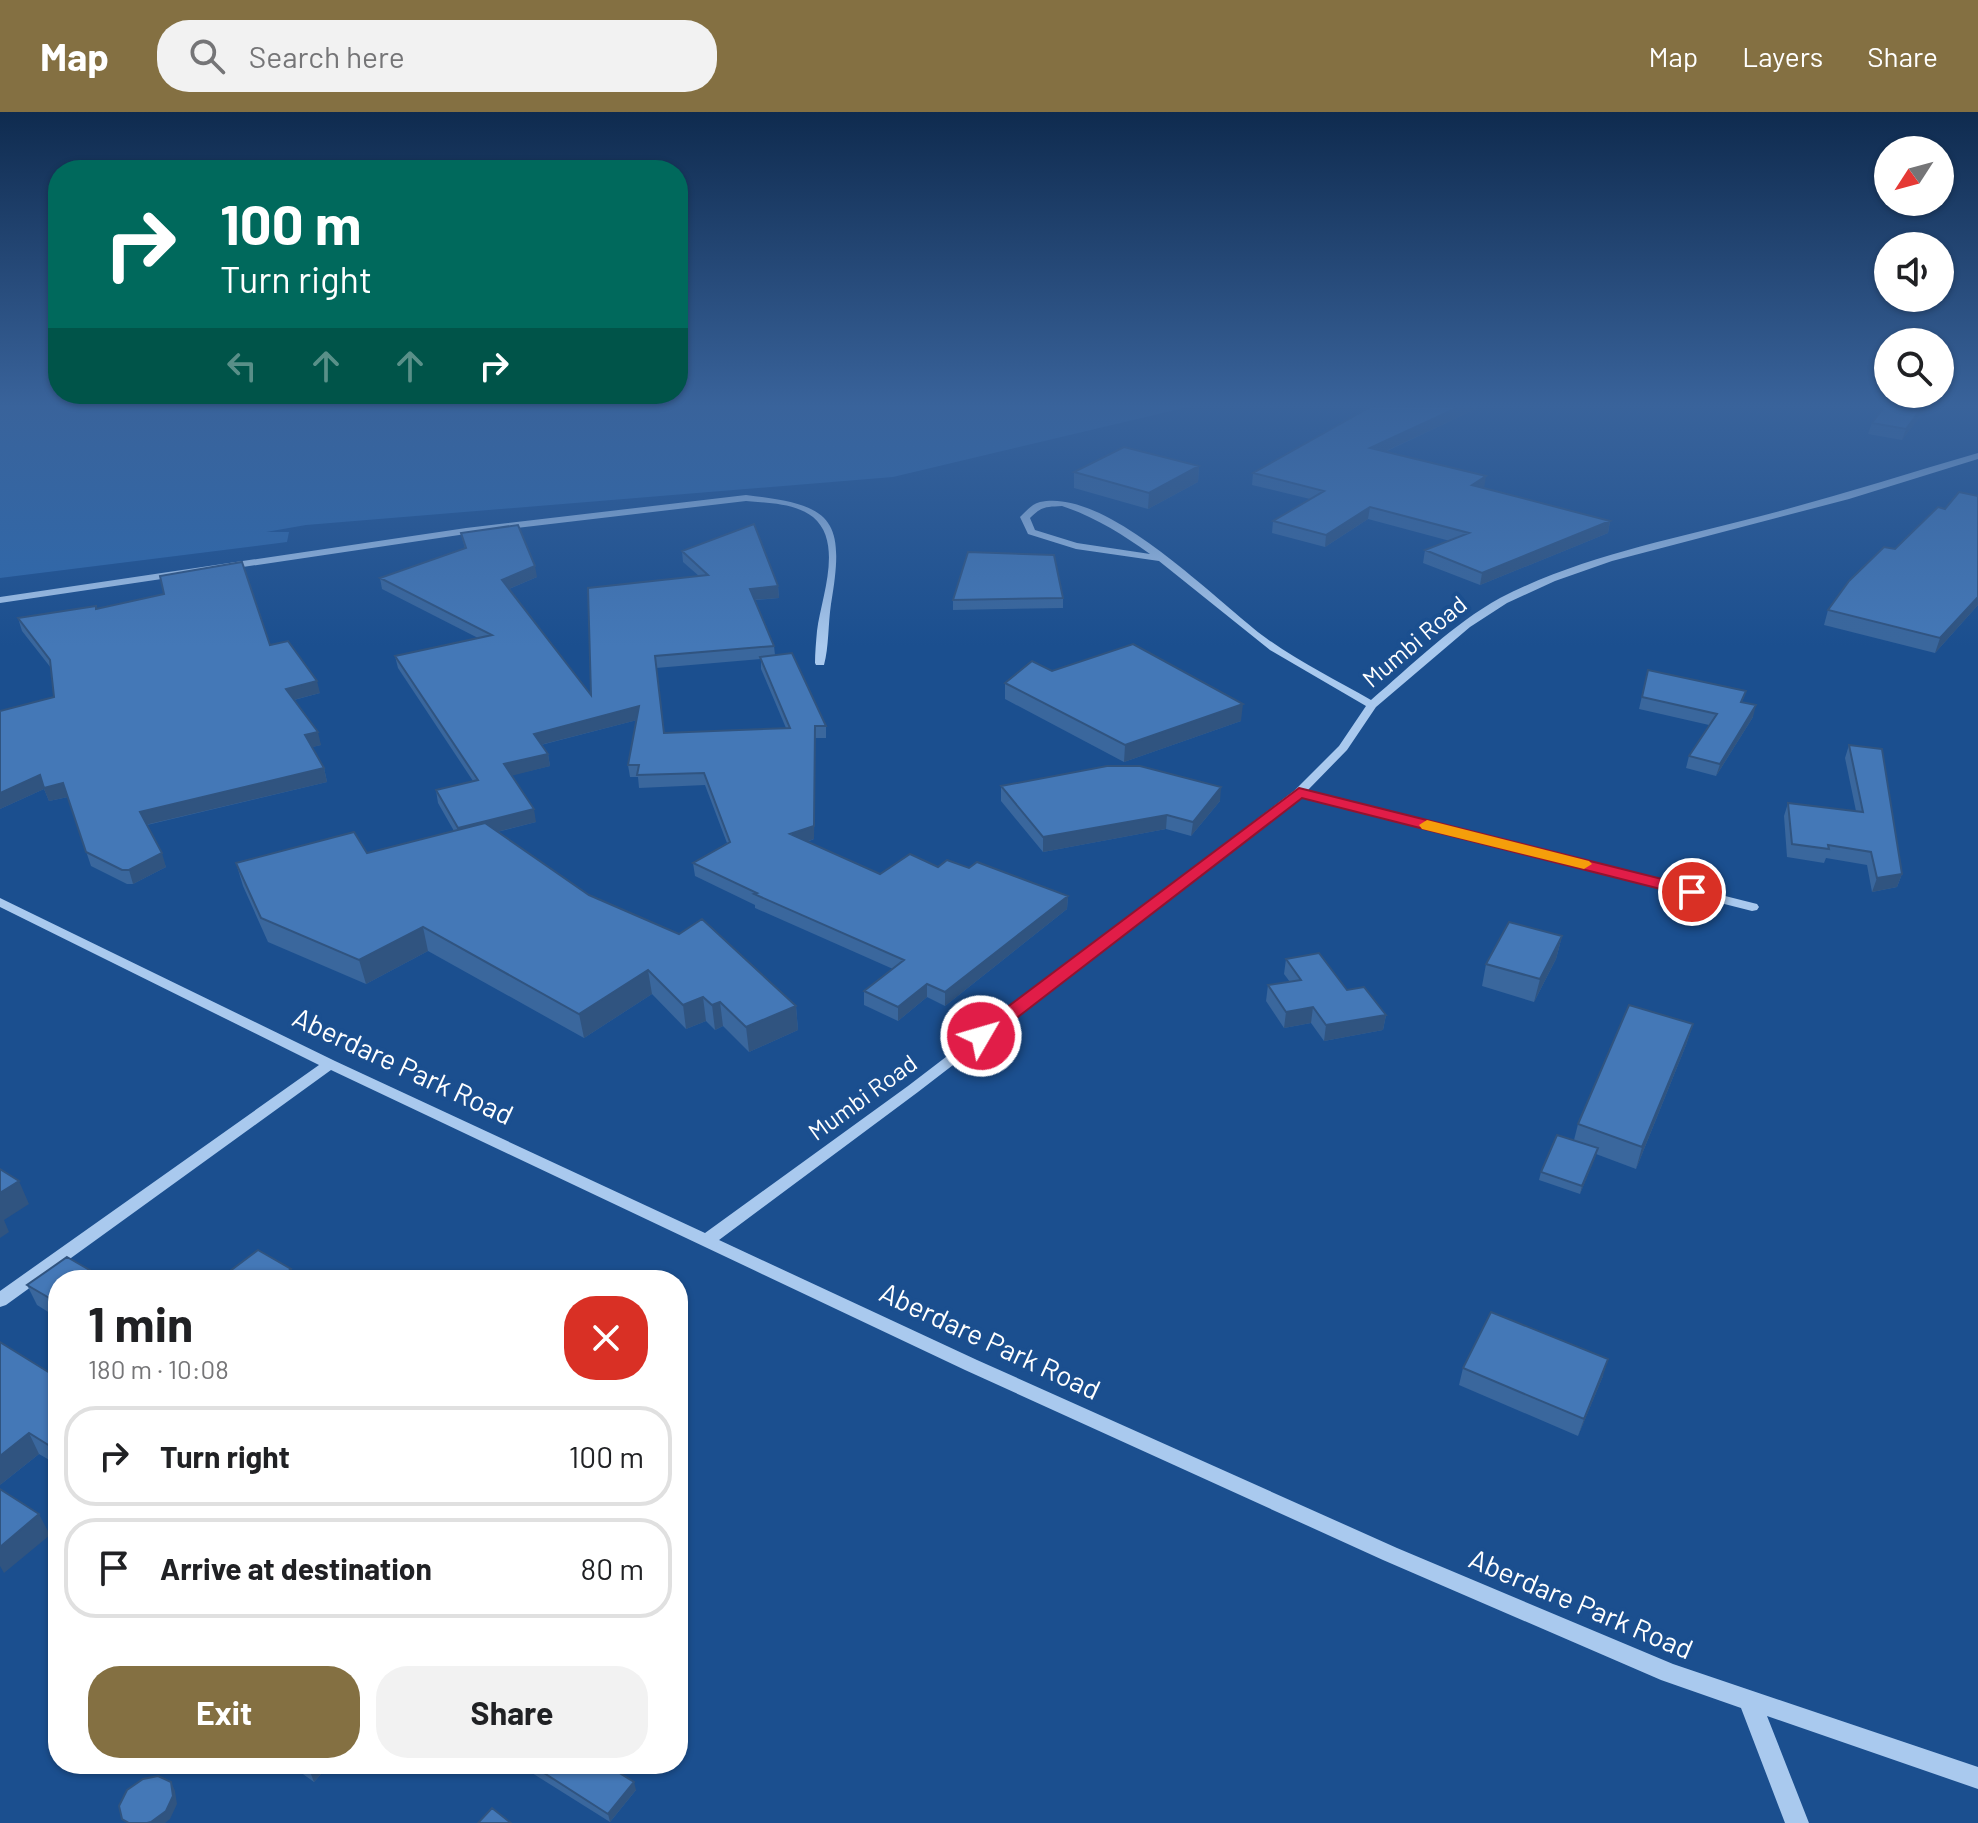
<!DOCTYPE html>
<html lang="en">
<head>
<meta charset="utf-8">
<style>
  body { margin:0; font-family:Barlow,sans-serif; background:#f2f2f2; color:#202124; height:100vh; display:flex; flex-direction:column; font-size:30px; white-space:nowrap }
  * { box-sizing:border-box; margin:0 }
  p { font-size:26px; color:#757577 }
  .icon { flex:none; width:44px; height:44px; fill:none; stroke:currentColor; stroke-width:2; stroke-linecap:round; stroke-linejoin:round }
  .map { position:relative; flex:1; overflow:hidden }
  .side { position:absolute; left:48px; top:1158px; width:640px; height:504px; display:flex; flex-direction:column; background:#fff; border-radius:32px; box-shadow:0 2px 6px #0004 }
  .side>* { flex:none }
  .top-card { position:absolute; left:48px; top:48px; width:640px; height:244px; border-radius:32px; box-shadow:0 2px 6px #0004; background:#00695c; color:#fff; overflow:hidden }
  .needle { width:52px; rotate:234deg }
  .controls { position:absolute; left:1874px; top:24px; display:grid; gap:16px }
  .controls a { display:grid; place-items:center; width:80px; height:80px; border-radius:50%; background:#fff; box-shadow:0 2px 6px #0004; font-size:40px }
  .pin { position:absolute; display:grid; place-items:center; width:68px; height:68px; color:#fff; margin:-34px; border:4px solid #fff; border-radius:50%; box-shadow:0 2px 8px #0007 }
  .me { position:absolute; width:88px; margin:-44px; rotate:52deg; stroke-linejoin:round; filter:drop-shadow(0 0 6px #0008) }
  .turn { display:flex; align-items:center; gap:28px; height:168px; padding:0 40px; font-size:36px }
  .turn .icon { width:104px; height:104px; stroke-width:2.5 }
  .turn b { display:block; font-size:56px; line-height:68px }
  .lanes { display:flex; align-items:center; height:76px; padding:0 40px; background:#0003; justify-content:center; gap:40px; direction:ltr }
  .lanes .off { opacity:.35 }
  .round { display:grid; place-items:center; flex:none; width:84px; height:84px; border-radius:32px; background:#f2f2f2 }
  .headline { display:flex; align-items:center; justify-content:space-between; height:136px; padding:0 40px }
  h1 { font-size:48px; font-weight:700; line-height:60px }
  .action { display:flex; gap:16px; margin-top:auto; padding:16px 40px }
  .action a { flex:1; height:92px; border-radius:32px; background:#847042; color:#fff; font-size:32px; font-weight:700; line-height:92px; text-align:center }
  .action a+a { background:#f2f2f2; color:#202124 }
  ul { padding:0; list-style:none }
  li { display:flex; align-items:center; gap:24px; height:100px; margin:0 16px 12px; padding:0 24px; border:4px solid #e0e0e0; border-radius:32px }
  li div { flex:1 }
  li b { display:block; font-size:30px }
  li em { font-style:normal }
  header { display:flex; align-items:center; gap:48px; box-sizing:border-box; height:112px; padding:0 40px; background:#847042; color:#fff }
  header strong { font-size:38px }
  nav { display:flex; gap:44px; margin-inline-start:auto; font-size:28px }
  .search { width:560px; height:72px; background:#f2f2f2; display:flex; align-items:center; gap:20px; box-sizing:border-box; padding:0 28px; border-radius:32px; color:#757577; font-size:30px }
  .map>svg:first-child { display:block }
  .green { fill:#2e69ad }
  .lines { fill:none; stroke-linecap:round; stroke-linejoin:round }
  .minor { fill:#a9c9ee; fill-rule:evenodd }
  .wall { fill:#3a679d; fill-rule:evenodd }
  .shaded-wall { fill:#305480 }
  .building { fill:#4478b7; stroke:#305480; stroke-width:2 }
  .route { fill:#e11d48; stroke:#92132f; stroke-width:2 }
  .slow { fill:#f59e0b }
  .labels { text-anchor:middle; stroke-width:8; stroke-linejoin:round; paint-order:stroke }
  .street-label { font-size:24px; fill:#fff; stroke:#1b4f8f }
  .near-street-label { font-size:28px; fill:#fff; stroke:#1b4f8f }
</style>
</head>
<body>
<header>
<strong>Map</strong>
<div class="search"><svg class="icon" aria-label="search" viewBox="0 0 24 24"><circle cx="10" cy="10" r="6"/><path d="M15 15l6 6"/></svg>Search here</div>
<nav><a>Map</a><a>Layers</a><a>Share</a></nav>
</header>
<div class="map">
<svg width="1978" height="1711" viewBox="0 0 1978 1711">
  <rect width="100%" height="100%" fill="#1b4f8f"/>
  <path class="green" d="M0,294H1192L893,365L306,413L266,420H289L287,430L0,466Z"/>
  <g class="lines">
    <path class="minor" d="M1978,341V347L1849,387L1612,449L1555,469L1507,491L1470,515L1376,595L1347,638L1307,679L1757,792L1759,795L1757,798L1752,799L1301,685L918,980L719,1128L977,1248L1397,1436L1673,1552L1978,1655V1677L1767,1604L1809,1711H1785L1741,1596L1661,1568L1383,1448L965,1258L331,958L6,1193L0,1195V1179L319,953L0,795V786L335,949L705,1121L908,974L1295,678L1339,634L1366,594L1270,538L1159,449L1076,437L1028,422L1020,405C1026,399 1032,392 1040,390C1106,375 1215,488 1266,526C1299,550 1336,568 1371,588C1412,553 1453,512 1500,486C1581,444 1674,427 1761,404C1834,385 1906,362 1978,341ZM1062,394C1095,405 1122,422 1150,442L1077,431L1035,418L1030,406C1042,394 1046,395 1062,394Z
      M746,383C832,393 846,405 831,492C828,512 829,535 824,553H816L815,551C815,541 816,530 817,519C821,486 844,431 813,405C795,391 767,391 746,389L466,422L0,491V485L466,416Z"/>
  </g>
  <path class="wall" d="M1372,294H1482L1385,340L1484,376H1483L1610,409L1608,421L1480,473L1423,451L1425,438L1450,429L1368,407L1325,435L1272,421L1273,409L1310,387L1252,373L1253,361Z
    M1885,294H1928L1902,328L1868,322L1872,311Z
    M1199,354L1198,370L1148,397L1074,376V360Z
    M1945,397L1978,493L1935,541L1824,513L1828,498L1895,437Z
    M461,421L537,465L509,477L591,583L699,464L683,450L682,439L778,474L779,486L755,488L774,534L775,543L826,614V626H815L814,727L807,730L880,762L938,755L969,756L1068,784L1067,797L945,894L927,885L898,909L864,893V879L893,857L755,796V793L695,764L693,751L727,731L705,673L639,676L638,665H630L628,653L637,608L541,633L548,642L550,654L512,663L536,710L497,720L589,783L796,894L798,918L749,940L723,914L715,918L706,909L686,917L652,882L584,926L428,839L366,872L268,830L243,774L236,751L367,741L454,719L438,691L436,678L473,669L398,556L395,544L478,526L382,477L380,466L465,437ZM761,547V557L786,616L664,621L656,556Z
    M1063,486V496L953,498V488Z
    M97,497L270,533L320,581L294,588L321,633L312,635L324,656L327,670L147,713L166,755L133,772H127L91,754L68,685L49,689L44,677L0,697V599L54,585L51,556L22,519L18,506Z
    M1648,558L1746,579L1742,590L1753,605L1716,664L1686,656L1689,644L1709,613L1639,597Z
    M1052,559L1241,609L1124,650L1005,587V571Z
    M1849,633L1902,762L1897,775L1872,780L1867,753L1826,746L1824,751L1787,745L1784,704L1788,691L1856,699L1845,646Z
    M1001,674L1220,689L1191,724L1166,717L1043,740L1001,689Z
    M1562,824L1556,847L1534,890L1482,874L1486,852Z
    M1286,847L1347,878L1386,903L1383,918L1324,929L1311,911L1284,916L1266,889L1268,873L1290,870L1284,862Z
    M1693,912L1686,933L1636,1057L1596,1042L1580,1082L1539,1068L1541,1060L1574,1028L1578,1012Z
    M58,1168V1206L37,1193L27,1173Z
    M1463,1256L1603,1264L1578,1324L1459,1273Z
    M58,1266V1353L39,1342L0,1373Z
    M289,1652H330L314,1670Z
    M530,1653L636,1678L610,1710L532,1661Z"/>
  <path class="shaded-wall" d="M1461,294H1482L1369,347L1370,336Z
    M1923,294H1928L1902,328L1906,317Z
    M1199,354L1198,370L1148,397L1149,381Z
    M1486,364L1484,376L1470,385L1472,373Z
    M1370,395L1368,407L1325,435L1326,423Z
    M1610,409L1608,421L1480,473L1482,461Z
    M535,454L537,465L504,479L502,468Z
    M778,474L779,486L751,488L750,477Z
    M1978,485V493L1935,541L1940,526Z
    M317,569L320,581L289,589L286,577Z
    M1243,592L1241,609L1124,650L1125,633Z
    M1756,593L1753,605L1716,664L1720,652Z
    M639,594L641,607L536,634L534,622Z
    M815,614L814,727L791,735L790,722Z
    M318,620L321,633L309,636L305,623Z
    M548,642L550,654L507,665L504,652Z
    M324,656L327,670L145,713L140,700Z
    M40,663L63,671L68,685L49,689L44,677L0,697V681Z
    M1221,675L1220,689L1191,724L1193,710Z
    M534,697L536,710L461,729L458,716Z
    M1167,703L1166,717L1043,740V725Z
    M162,741L166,755L133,772L129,758Z
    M1902,762L1897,775L1872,780L1877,766Z
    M1068,784L1067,797L945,894V880Z
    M423,815L428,839L366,872L359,848Z
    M1562,824L1556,847L1534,890L1540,867Z
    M648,858L652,882L584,926L579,902Z
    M927,872V885L898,909V895Z
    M703,885L706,909L686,917L683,893Z
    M720,890L723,914L715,918L712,893Z
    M796,894L798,918L749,940L746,915Z
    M1313,895L1311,911L1284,916L1286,900Z
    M1386,903L1383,918L1324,929L1326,913Z
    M1693,912L1686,933L1636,1057L1642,1035Z
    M1598,1036L1596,1044L1580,1082L1582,1074Z
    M19,1069L29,1092L4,1108L9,1120L0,1126V1081Z
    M291,1157L295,1168H282L281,1165Z
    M1608,1247L1603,1264L1578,1324L1584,1307Z
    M29,1321L39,1342L0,1373V1344Z
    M39,1402L50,1423L4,1461L0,1454V1435Z
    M307,1652H330L314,1670Z
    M171,1670L175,1679L177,1692L170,1707L165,1711H147Z
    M634,1670L636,1678L610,1710L608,1702Z"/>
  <path class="building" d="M1372,294H1461L1370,336L1486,364L1472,373L1610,409L1482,461L1425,438L1469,421L1370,395L1326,423L1273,409L1324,379L1253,361Z
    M1885,294H1923L1906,317L1872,311Z
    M1124,335L1199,354L1149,381L1074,360Z
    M1959,380L1978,384V485L1940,526L1828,498L1849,469L1884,435L1895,437L1938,395L1945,397Z
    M754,412L778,474L750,477L774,534L655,544L664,621L790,616L760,545L792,541L826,614H815L814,714L790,722L880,762L910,742L938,755L947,748L969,756L977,750L1068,784L945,880L927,872L898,895L864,879L904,848L754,782L757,781L693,751L730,730L704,661L637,663L639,653H628L639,594L534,622L548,642L504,652L534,697L458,716L436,678L478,668L395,544L492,523L380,466L466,436L461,421L518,413L535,454L502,468L591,583L588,476L708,463L682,439Z
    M968,440L1054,443L1063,486L953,488Z
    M242,450L270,533L288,529L317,569L286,577L318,620L305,623L324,656L140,700L162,741L129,758H122L86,740L63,671L44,676L40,663L0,681V599L54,585L50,548L18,506L96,494V497L164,482L160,464Z
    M1133,532L1243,592L1125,633L1005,571L1032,549L1052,559Z
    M1648,558L1746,579L1741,590L1756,593L1720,652L1689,644L1717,602L1642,585Z
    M1849,633L1882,637L1902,762L1877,766L1871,740L1828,733L1829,737L1792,732L1788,691L1863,700Z
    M1107,654H1140L1221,675L1193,710L1167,703L1043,725L1001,674Z
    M485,711L589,783L679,822L702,807L796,894L746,915L720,890L712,893L703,885L683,893L648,858L579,902L423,815L359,848L261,806L236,751L354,720L367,741Z
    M1509,810L1562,824L1540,867L1486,852Z
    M1319,841L1347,878L1364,875L1386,903L1326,913L1313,895L1286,900L1268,873L1301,868L1286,847Z
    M1629,893L1693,912L1642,1035L1578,1012Z
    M1557,1023L1598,1036L1582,1074L1541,1060Z
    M0,1057L19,1069L0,1081Z
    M258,1138L291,1157L281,1165L285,1168H218Z
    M67,1145L107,1168H58V1191L27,1173Z
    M195,1162L205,1168H186Z
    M1491,1200L1608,1247L1584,1307L1463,1256Z
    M0,1230L58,1266V1339L29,1321L0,1344Z
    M0,1377L39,1402L0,1435Z
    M530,1652H605L634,1670L608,1702Z
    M158,1664L171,1670L173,1684L166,1699L151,1710L147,1711H129L122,1707L119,1694L127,1678L143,1667Z
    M492,1696L511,1711H478Z"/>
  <linearGradient id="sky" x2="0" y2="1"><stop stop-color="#0f2b4f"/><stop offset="0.55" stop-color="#39639b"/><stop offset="1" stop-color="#39639b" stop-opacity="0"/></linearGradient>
  <rect width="1978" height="534" fill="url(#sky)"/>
  <path class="route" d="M1299,676L1698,776L1700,780L1692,785L1302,686L988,928H974L972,924L974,920Z"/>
  <path class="slow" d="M1427,708L1589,749L1592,752L1584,757L1422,717L1419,713Z"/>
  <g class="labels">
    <g class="street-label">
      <text transform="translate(1415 530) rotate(-40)" y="8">Mumbi Road</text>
      <text transform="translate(863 986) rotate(-36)" y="8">Mumbi Road</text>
    </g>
    <g class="near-street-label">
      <text transform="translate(403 954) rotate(25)" y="10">Aberdare Park Road</text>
      <text transform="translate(990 1229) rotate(25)" y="10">Aberdare Park Road</text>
      <text transform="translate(1581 1492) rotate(23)" y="10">Aberdare Park Road</text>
    </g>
  </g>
</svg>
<div class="controls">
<a><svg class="needle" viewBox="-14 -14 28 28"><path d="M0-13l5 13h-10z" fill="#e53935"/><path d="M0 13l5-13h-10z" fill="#757577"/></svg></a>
<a><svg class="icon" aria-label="sound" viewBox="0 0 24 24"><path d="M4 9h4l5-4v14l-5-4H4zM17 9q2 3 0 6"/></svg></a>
<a><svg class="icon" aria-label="search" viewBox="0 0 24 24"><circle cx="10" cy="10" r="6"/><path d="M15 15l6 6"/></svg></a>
</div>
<div class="pin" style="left:1692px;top:780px;background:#d93025"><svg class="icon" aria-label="arrive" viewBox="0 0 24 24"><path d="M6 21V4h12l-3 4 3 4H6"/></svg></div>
<svg class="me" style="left:981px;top:924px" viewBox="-20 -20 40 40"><circle r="17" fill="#e11d48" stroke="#fff" stroke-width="3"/><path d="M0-11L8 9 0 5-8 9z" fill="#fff"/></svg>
<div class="top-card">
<div class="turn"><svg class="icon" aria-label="right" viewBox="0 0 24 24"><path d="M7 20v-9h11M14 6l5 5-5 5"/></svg><div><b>100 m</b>Turn right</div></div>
<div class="lanes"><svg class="icon off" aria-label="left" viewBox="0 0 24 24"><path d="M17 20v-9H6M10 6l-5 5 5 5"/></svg><svg class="icon off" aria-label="ahead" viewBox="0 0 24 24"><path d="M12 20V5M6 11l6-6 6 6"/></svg><svg class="icon off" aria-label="ahead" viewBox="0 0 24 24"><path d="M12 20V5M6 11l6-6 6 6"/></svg><svg class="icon" aria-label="right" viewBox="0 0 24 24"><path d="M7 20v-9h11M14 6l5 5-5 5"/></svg></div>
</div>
<section class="side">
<div class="headline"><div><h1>1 min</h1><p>180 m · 10:08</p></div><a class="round" style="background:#d93025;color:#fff"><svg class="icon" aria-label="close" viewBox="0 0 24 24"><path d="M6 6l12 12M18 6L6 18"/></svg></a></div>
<ul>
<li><svg class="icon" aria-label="right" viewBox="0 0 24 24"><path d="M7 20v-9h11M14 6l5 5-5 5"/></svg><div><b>Turn right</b></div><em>100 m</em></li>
<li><svg class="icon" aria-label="arrive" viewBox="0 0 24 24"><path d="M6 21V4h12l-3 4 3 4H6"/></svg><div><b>Arrive at destination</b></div><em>80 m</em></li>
</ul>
<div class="action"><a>Exit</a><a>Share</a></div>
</section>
</div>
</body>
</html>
